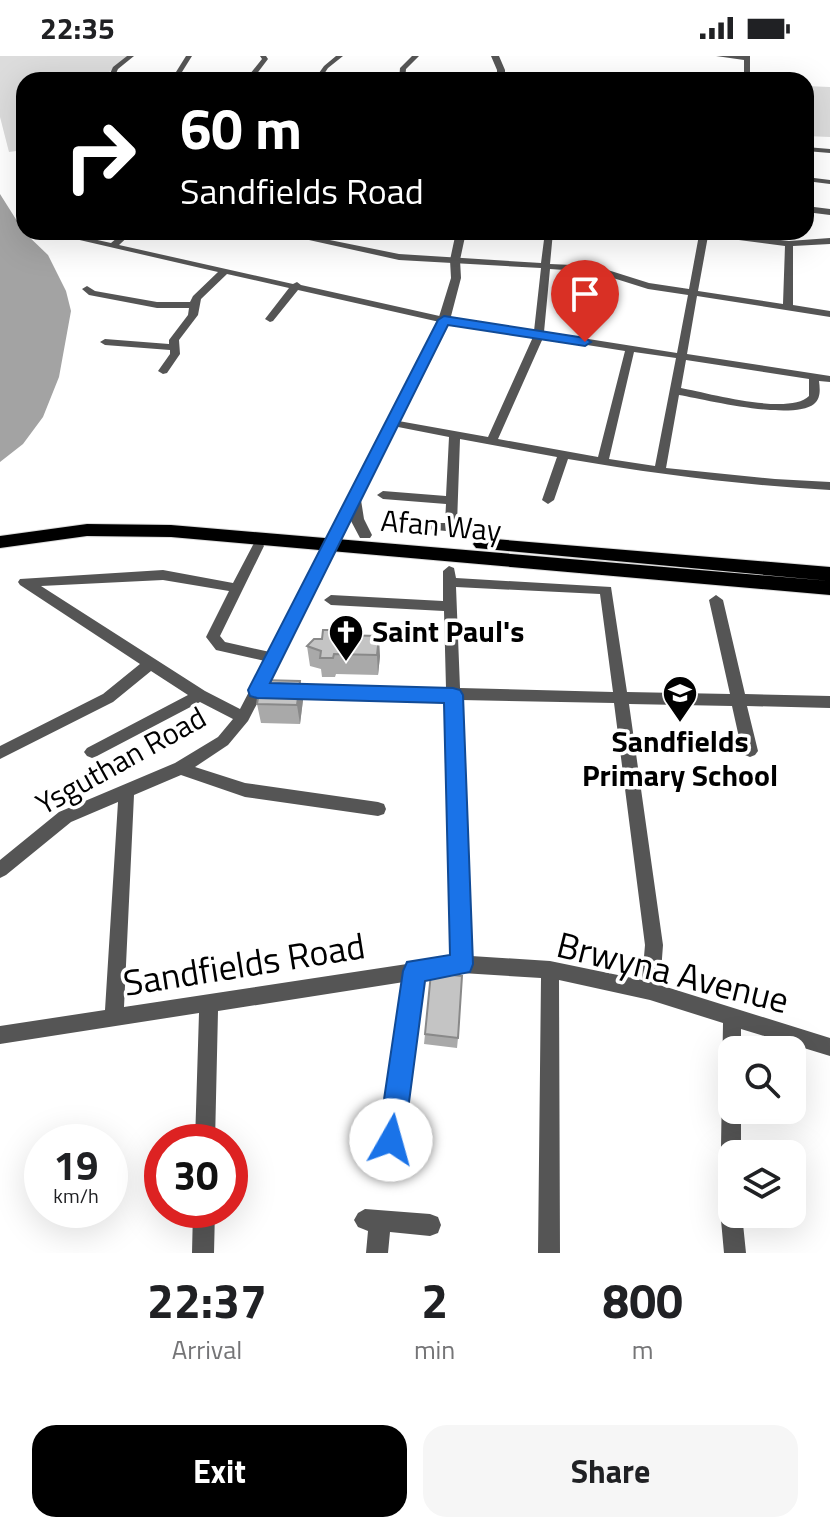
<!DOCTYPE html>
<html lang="en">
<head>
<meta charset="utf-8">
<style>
  body { margin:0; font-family:"Titillium Web",sans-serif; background:#f6f6f6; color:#202124; height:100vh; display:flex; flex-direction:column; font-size:30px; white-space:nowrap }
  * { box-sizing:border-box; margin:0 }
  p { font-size:26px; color:#757577 }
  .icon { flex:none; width:44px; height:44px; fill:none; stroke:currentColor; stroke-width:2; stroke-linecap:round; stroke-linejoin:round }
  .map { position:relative; height:1197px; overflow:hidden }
  .drawer { display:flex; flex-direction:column; background:#fff; flex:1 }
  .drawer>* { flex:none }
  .banner { position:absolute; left:16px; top:16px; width:798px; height:168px; border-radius:24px; box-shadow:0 8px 32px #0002; background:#000; color:#fff; overflow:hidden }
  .buttons { position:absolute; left:718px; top:980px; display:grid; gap:16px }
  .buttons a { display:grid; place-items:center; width:88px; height:88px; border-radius:16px; background:#fff; box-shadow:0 8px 32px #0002; font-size:40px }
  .speed { position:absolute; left:24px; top:1068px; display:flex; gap:16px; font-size:40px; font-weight:700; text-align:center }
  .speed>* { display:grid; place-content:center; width:104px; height:104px; border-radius:50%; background:#fff; box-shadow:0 8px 32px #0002; line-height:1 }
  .speed small { font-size:20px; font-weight:400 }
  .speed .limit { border:12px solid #d22; background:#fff; color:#111 }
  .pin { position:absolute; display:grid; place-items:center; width:68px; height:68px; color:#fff; margin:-82px -34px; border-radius:50% 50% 50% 0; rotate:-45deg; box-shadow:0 0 8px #0007 }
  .pin .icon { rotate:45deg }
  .me { position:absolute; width:88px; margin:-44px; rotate:7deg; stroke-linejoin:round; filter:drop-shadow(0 0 6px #0008) }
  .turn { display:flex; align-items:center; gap:28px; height:168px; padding:0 32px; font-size:36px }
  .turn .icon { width:104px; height:104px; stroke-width:2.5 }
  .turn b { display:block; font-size:56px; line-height:68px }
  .eta { display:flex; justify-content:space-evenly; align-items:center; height:136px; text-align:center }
  .eta b { font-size:48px; font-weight:700; line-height:56px }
  .action { display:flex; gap:16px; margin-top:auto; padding:16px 32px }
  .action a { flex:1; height:92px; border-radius:24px; background:#000; color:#fff; font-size:32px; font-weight:700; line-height:92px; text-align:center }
  .action a+a { background:#f6f6f6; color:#202124 }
  .status { display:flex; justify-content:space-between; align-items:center; height:56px; padding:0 40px; background:#fff; direction:ltr }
  .status svg { height:22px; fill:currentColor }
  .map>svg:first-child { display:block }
  .green { fill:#dcdcdc }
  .water { fill:#a3a3a3 }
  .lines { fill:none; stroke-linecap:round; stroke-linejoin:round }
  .primary-casing { stroke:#dbdbdb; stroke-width:2 }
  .minor { fill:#555; fill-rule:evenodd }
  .tertiary { fill:#555; fill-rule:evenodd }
  .primary { fill:#000; fill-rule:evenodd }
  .wall { fill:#a9a9a9 }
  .shaded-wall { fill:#898989 }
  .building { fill:#c4c4c4; stroke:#898989; stroke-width:2 }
  .route { fill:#1a73e8; stroke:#114b97; stroke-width:2 }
  .labels { text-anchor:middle; stroke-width:7; stroke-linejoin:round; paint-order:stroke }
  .street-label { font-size:30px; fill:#000; stroke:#fff }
  .poi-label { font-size:30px; font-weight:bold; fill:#000; stroke:#fff; text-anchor:start }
  .near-street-label { font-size:36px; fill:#000; stroke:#fff }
</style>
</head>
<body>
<div class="status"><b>22:35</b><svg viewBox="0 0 49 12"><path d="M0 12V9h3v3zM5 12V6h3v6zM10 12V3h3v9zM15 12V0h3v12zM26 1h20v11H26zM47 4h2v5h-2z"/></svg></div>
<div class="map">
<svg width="830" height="1197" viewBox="0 0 830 1197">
  <rect width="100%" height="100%" fill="#fff"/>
  <path class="green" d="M0,0H127L107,18L106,24H24V94L9,96L0,61Z
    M806,30L830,31V81L806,80Z"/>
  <path class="water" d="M0,138L24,176L48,199L66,235L71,255L59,321L43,361L23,388L0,406Z"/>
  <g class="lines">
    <g class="primary-casing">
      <path id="primary" d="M87,468L171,469L830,525V539L171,481L87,480L0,492V480Z
        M482,482L830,511V525L476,492L473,488L476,484Z"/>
    </g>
    <path class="minor" d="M127,0H134L118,13L113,24H107L113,11Z
      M186,0H192L177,24H171Z
      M260,0H266L268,3L252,24H245L262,3Z
      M336,0H343L328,12L320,24H314L324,10Z
      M412,0H419L406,13L405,24H399L400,12Z
      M716,0H750V24H744V4Z
      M806,91L830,93V97L806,95Z
      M806,121L830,124V128L806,125Z
      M806,150L830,153V159L806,156Z
      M45,176H61L111,187L124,176H133L119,189L293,228L297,226L301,229L444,261L534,275L541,212L399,204L273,176H290L399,198L541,207L545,176H553L550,208L595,210L649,227L689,233L699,179L692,176H716L789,185L830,182V188L793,190V249L830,255V261L697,240L687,298L830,320V326L819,325C820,333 821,342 814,348C792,365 707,344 679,339L666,412L775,423L830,426V434C741,429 655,418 568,403L554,444L548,448L542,444L557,401L460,383L457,468L488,471L494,475L488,479L425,473L423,470L425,467H445L446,448L383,443L377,439L383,435L446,440L449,381L393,370L387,367L393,364L488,381L533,281L444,267L298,234L273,265L270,266L265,263L289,232L227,218L201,243L198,259L179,284L180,298L167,317L163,318L158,315L170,298V294L105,289L100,286L105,283L169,288V284L188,259L189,252H157L89,239L82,233L87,230L95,235L157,246H190L193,240L218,216ZM708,180L785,190L783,248L698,235ZM550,213L594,216L648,233L688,239L677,297L544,276ZM543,282L625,295L598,401L498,383ZM634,296L676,302L655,410L609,403ZM686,304L809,323V340C789,360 708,337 681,332Z
      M332,484L338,488L267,628L446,632L444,555L331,549L324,544L331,539L443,545V515L449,510L454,512L456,522L611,531L627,636L730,638L709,544L716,539L723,544L745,638L830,640V652L747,650L758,695L755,699L750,701L745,699L742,695L732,650L629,648L663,889L660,929L830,982V1000L741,973V994H732V1054H741V1098H732V1158H742L746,1197H724L720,1153L723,967L650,944L559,924L560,1197H538L541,922L462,917L423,923L405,1054L423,1058L426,1065L423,1072L416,1075L403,1073L398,1091L391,1094L384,1091L381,1084L404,926L218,955L215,1086H195L199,957L0,988V970L105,954L118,746L71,766L6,819L0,822V804L59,756L175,707L218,681L233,663L200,646L97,700L92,702L87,700L84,696L87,692L188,639L151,615L113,646L0,703V690L103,638L140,608L20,529L18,526L20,523L163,514L233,527L254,487H262L264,490L220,580L225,586L270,596L326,488ZM163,524L229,535L206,581L216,594L265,605L240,653L205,635L41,530ZM456,531L600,538L613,636L460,632ZM261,640L446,644L453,901L124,951L134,739L181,719L245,741L378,760L384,758L386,753L384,748L378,746L245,727L195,711L228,689L248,665ZM461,644L614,647L645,889L642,924L550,905L471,900Z
      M365,1153L430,1158L438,1161L441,1169L438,1177L430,1180L390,1176L388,1197H366L368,1175L358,1171L354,1164L358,1157Z
      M193,1154H215L214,1197H192Z"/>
    <path class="tertiary" d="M491,0H499L505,14V24H497V14Z
      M456,176H466L460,204L461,222L450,264L361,444L364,463L372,479L370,482H360L351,465L337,492H327L325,488L438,264L451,222L450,204Z"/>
    <use href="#primary" class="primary"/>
  </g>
  <path class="wall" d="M336,574V579L380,600L378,619L336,618L335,621H322L321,613L310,610L307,590Z
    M300,625L303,644L300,668L261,667L257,648Z
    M425,978L458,982L457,992L424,988Z"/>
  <path class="shaded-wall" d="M379,580L380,600L378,619L377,599Z
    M300,625L303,644L300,668L297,649Z"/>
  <path class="building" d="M323,574H336L335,579L379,580L377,599L334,598L333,602H320L321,595L307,590L314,583H322Z
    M261,624L300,625L297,649L257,648Z
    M431,917L462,920L458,982L425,978Z"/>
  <path class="route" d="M444,260L585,282L591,286L585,290L448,269L270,627L453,632L460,634L463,639L473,908L470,916L425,925L404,1084L400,1094L391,1097L382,1094L378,1084L403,915L407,906L450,899L444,647L257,642L250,640L248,634L438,264Z"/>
  <defs>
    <g id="church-pin" transform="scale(1.8)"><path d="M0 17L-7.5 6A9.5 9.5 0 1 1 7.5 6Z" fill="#000" stroke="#fff"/><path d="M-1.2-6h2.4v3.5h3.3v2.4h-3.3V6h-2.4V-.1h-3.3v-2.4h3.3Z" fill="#fff"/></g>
    <g id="school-pin" transform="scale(1.8)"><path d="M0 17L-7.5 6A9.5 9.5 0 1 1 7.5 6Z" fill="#000" stroke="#fff"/><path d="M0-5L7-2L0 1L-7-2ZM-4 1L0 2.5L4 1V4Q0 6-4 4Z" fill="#fff"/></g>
  </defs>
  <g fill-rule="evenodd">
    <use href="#church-pin" x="346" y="576"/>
    <use href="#school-pin" x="680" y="637"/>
  </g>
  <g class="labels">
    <g class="street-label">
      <text transform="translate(441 470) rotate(5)" y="10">Afan Way</text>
      <text transform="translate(121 705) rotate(-29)" y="10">Ysguthan Road</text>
    </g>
    <g class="poi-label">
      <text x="372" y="586">Saint Paul's</text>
      <text x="680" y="696" text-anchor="middle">Sandfields<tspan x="680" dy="34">Primary School</tspan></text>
    </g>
    <g class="near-street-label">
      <text transform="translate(244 908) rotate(-9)" y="13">Sandfields Road</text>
      <text transform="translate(673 916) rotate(14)" y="13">Brwyna Avenue</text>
    </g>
  </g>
</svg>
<div class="buttons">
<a><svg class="icon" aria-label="search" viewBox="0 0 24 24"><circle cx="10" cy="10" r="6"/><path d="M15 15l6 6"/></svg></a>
<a><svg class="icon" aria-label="layers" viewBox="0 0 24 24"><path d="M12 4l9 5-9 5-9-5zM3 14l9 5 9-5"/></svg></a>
</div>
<div class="speed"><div>19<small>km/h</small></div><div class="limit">30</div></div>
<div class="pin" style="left:585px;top:286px;background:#d93025"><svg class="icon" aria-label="arrive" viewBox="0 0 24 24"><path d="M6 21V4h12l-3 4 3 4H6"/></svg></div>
<svg class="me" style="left:391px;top:1084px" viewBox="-20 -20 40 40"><circle r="19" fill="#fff"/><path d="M0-13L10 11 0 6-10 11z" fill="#1a73e8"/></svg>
<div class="banner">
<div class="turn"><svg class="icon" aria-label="right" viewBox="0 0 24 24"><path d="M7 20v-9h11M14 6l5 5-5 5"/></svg><div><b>60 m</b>Sandfields Road</div></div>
</div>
</div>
<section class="drawer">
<div class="eta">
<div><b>22:37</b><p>Arrival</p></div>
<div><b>2</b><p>min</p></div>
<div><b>800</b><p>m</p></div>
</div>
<div class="action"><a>Exit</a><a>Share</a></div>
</section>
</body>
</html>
